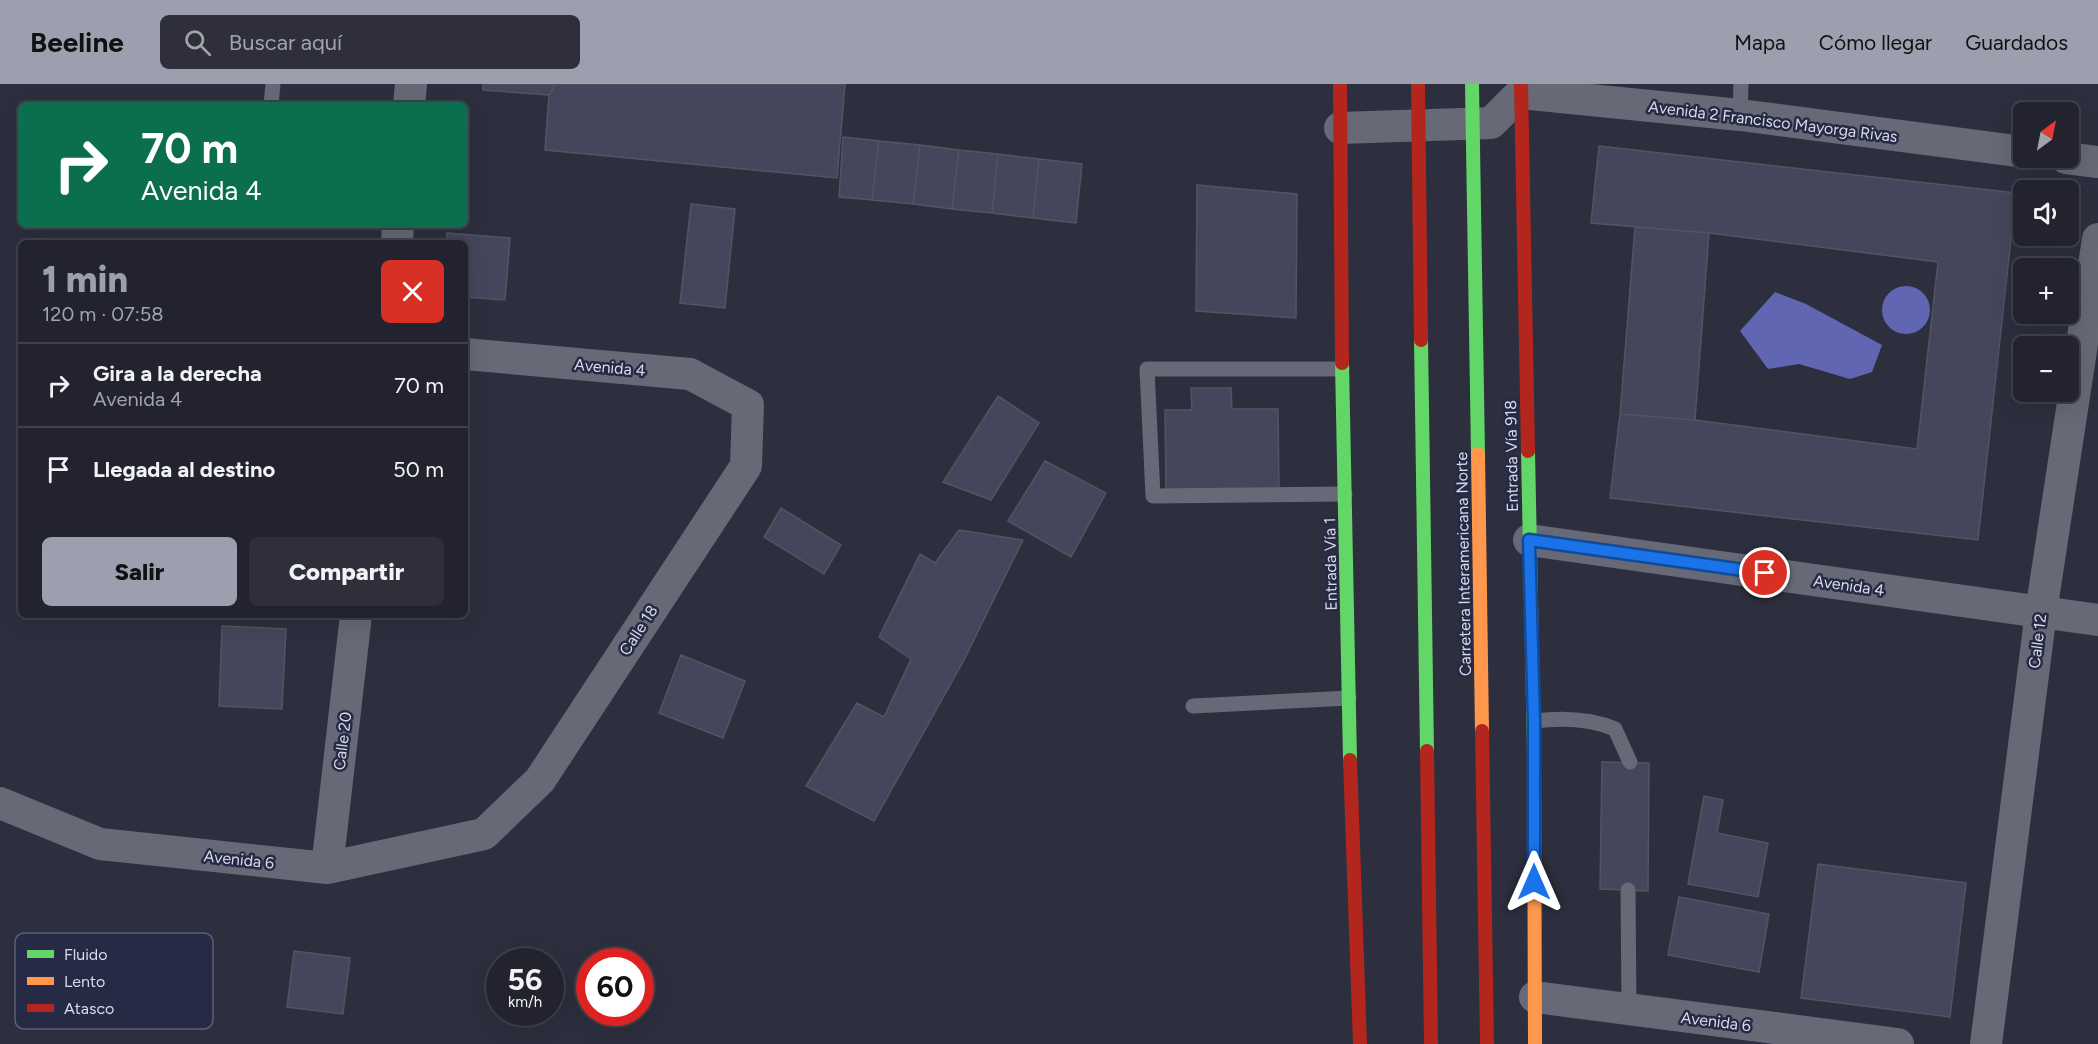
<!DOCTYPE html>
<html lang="es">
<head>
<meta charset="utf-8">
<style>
  body { margin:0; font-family:Figtree,sans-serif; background:#2e2f3a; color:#f1f3f6; height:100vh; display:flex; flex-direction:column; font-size:22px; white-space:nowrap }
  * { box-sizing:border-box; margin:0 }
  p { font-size:20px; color:#a2a4aa }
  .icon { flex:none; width:33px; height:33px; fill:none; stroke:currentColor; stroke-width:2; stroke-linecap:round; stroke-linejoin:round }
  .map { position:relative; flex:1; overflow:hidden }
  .panel { position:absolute; left:18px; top:156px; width:450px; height:378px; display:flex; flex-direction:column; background:#22232e; border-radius:9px; box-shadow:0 6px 24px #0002,0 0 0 2px #3f404a }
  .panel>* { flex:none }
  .guide { position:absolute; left:18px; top:18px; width:450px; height:126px; border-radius:9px; box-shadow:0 6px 24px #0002,0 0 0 2px #3f404a; background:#0b6e4f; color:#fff; overflow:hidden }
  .needle { width:39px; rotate:32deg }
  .controls { position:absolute; left:2013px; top:18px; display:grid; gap:12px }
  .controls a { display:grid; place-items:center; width:66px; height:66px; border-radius:9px; background:#22232e; box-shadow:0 6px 24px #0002,0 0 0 2px #3f404a; font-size:30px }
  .speed { position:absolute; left:486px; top:864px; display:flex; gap:12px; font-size:30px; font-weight:700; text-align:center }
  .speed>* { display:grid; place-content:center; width:78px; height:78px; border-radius:50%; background:#22232e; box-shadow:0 6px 24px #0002,0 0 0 2px #3f404a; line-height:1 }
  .speed small { font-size:15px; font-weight:400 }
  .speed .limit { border:9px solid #d22; background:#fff; color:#111 }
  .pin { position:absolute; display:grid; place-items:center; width:51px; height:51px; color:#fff; margin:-26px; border:3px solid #fff; border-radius:50%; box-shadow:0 2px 6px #0007 }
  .me { position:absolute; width:66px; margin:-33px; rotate:0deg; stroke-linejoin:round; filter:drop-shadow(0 0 4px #0008) }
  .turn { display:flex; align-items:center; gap:21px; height:126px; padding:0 24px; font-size:27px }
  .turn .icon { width:78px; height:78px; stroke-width:2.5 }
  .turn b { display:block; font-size:42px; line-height:51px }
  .round { display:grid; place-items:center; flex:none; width:63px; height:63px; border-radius:9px; background:#2e2f3a }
  .head { display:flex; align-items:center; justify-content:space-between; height:102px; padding:0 24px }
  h1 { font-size:36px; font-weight:800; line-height:45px; color:#9c9fae }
  .cta { display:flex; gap:12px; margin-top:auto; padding:12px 24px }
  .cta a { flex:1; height:69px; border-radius:9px; background:#9c9fae; color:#111; font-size:24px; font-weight:800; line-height:69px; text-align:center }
  .cta a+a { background:#2e2f3a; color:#f1f3f6 }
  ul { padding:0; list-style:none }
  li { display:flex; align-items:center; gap:18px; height:84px; padding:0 24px; border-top:2px solid #3f404a }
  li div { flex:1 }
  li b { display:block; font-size:22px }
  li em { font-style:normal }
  header { display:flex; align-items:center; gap:36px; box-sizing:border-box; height:84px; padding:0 30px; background:#9c9fae; color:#111 }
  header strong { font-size:28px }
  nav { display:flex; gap:33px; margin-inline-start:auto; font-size:21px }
  .search { width:420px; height:54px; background:#2e2f3a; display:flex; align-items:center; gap:15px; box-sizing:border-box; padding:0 21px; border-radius:9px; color:#a2a4aa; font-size:22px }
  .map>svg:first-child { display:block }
  .water { fill:#6066b2 }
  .building { fill:#45465b; stroke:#525461; stroke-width:1.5 }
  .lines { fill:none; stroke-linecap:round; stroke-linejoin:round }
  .lane { stroke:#676976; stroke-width:15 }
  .street { stroke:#676976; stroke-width:32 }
  .fast { stroke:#63d668; stroke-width:14 }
  .slow { stroke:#ff974d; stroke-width:14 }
  .jam { stroke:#b3261e; stroke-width:14 }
  .route-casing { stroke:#114b97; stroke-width:15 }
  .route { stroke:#1a73e8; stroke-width:10 }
  .labels { text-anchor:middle; stroke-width:5; stroke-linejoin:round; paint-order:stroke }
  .street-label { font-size:16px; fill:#d8dbeb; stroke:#272a44 }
  .key { fill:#272a44; stroke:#5c5f76; stroke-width:1.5 }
  .key-label { font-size:16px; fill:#d8dbeb }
</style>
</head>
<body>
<header>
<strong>Beeline</strong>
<div class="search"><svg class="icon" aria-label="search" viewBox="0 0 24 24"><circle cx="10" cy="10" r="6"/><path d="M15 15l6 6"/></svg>Buscar aquí</div>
<nav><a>Mapa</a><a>Cómo llegar</a><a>Guardados</a></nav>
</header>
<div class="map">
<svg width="2098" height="960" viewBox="0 0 2098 960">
  <rect width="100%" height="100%" fill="#2d2f3e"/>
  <path class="water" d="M1882 226a24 24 0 1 1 48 0a24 24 0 1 1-48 0Z
    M1775,208L1806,220L1882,261L1872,288L1850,295L1799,280L1768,285L1740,247Z"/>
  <path class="building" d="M483,0H556L549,11L483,6Z
    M556,0H845L837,94L545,66L549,11Z
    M843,53L879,57L872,116L839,113Z
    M879,57L920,61L913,120L872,116Z
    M920,61L959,66L952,125L913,120Z
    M1599,62L2016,109L1978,456L1610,414L1620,330L1695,336L1917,365L1938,178L1709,149L1591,139Z
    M959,66L998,70L992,129L952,125Z
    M998,70L1039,75L1033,134L992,129Z
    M1039,75L1082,80L1076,139L1033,134Z
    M1197,101L1297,110L1296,234L1196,227Z
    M691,120L735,125L725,224L680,219Z
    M1635,143L1709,149L1695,336L1620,330Z
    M447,149L510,154L505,216L465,213V159H447Z
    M1191,304H1231L1232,325H1278L1279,406L1166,407L1165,326H1192Z
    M998,312L1039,339L991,416L943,398Z
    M1045,377L1106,409L1071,473L1008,437Z
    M781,424L841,461L824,490L764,453Z
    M959,446L1023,456L963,578L874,737L806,702L857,619L884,633L911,575L879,553L920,470L935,479Z
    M222,542L286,545L282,625L219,622Z
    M681,571L745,597L723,654L659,629Z
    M1602,678L1649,679L1648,807L1600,805Z
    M1704,712L1723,716L1717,749L1768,759L1758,813L1688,800Z
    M1818,780L1966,799L1950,933L1801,914Z
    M1679,813L1769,830L1759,888L1668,871Z
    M294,867L350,874L343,930L287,923Z"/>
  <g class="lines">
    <path class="lane" d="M271,21L273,0
      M1740,31L1741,0
      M1342,285H1147L1153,412L1345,410
      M1193,622L1349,614
      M1534,637C1560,634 1589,634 1615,645L1630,678
      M1628,806L1629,925"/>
    <path class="street" d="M1521,9L1740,31L2024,68
      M409,21L411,0
      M1340,44L1491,39L1521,9
      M2066,74L2098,78
      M397,159L398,141
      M1529,456L2098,536
      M0,719L100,760L327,784L484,750L540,696L746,382L748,321L690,290L465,270
      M327,784L356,531
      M1535,913L1898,960
      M1986,960L2041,528L2098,155"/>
    <path class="fast" d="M1472,0L1478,370
      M1421,256L1427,667
      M1342,279L1350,676
      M1528,367L1534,668"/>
    <path class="slow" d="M1478,370L1482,647
      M1534,668L1535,960"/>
    <path class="jam" d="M1340,0L1342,279
      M1418,0L1421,256
      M1521,0L1528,367
      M1482,647L1487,960
      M1427,667L1431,960
      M1350,676L1360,960"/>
  </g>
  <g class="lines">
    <g class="route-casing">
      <path id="route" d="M1534,798V637L1529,456L1765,489"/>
    </g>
    <use href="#route" class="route"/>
  </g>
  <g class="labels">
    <g class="street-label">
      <text transform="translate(1773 37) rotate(7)" y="6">Avenida 2 Francisco Mayorga Rivas</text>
      <text transform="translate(610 283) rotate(5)" y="6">Avenida 4</text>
      <text transform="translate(1511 372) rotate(-91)" y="6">Entrada Vía 918</text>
      <text transform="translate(1330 480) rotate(-91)" y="6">Entrada Vía 1</text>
      <text transform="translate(1463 480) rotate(-91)" y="6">Carretera Interamericana Norte</text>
      <text transform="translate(1849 501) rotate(8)" y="6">Avenida 4</text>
      <text transform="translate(638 546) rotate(-57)" y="6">Calle 18</text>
      <text transform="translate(2037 557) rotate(-83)" y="6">Calle 12</text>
      <text transform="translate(342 657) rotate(-83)" y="6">Calle 20</text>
      <text transform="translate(239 775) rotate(6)" y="6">Avenida 6</text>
      <text transform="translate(1716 937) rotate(7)" y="6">Avenida 6</text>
    </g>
  </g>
  <rect x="15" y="849" width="198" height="96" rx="9" class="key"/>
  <rect x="27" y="866" width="27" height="8" fill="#63d668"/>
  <rect x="27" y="893" width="27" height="8" fill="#ff974d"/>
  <rect x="27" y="920" width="27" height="8" fill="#b3261e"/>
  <g class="key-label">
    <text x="64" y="876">Fluido</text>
    <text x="64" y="903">Lento</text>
    <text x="64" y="930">Atasco</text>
  </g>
</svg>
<div class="controls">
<a><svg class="needle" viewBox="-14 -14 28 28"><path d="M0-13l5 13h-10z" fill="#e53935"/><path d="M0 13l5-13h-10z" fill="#a2a4aa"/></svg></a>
<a><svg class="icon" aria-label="sound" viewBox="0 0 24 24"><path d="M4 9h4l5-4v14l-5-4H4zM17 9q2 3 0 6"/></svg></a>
<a>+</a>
<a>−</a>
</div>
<div class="speed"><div>56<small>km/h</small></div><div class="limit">60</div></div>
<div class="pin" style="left:1765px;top:489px;background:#d93025"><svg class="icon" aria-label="arrive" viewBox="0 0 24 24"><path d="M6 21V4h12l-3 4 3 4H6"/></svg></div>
<svg class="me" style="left:1534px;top:798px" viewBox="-20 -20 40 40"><path d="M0-17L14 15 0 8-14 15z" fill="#1a73e8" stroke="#fff" stroke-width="4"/></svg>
<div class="guide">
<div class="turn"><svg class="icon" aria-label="right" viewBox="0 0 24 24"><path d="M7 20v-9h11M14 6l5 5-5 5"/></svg><div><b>70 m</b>Avenida 4</div></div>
</div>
<section class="panel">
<div class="head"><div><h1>1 min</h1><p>120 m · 07:58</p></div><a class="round" style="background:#d93025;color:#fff"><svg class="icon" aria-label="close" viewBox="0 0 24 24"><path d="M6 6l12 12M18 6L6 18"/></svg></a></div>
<ul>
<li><svg class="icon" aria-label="right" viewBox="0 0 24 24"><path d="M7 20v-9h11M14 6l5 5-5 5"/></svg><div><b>Gira a la derecha</b><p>Avenida 4</p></div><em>70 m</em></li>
<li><svg class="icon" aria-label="arrive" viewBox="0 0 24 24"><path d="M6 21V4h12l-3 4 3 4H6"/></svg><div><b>Llegada al destino</b></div><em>50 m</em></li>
</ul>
<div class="cta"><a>Salir</a><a>Compartir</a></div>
</section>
</div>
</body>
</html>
